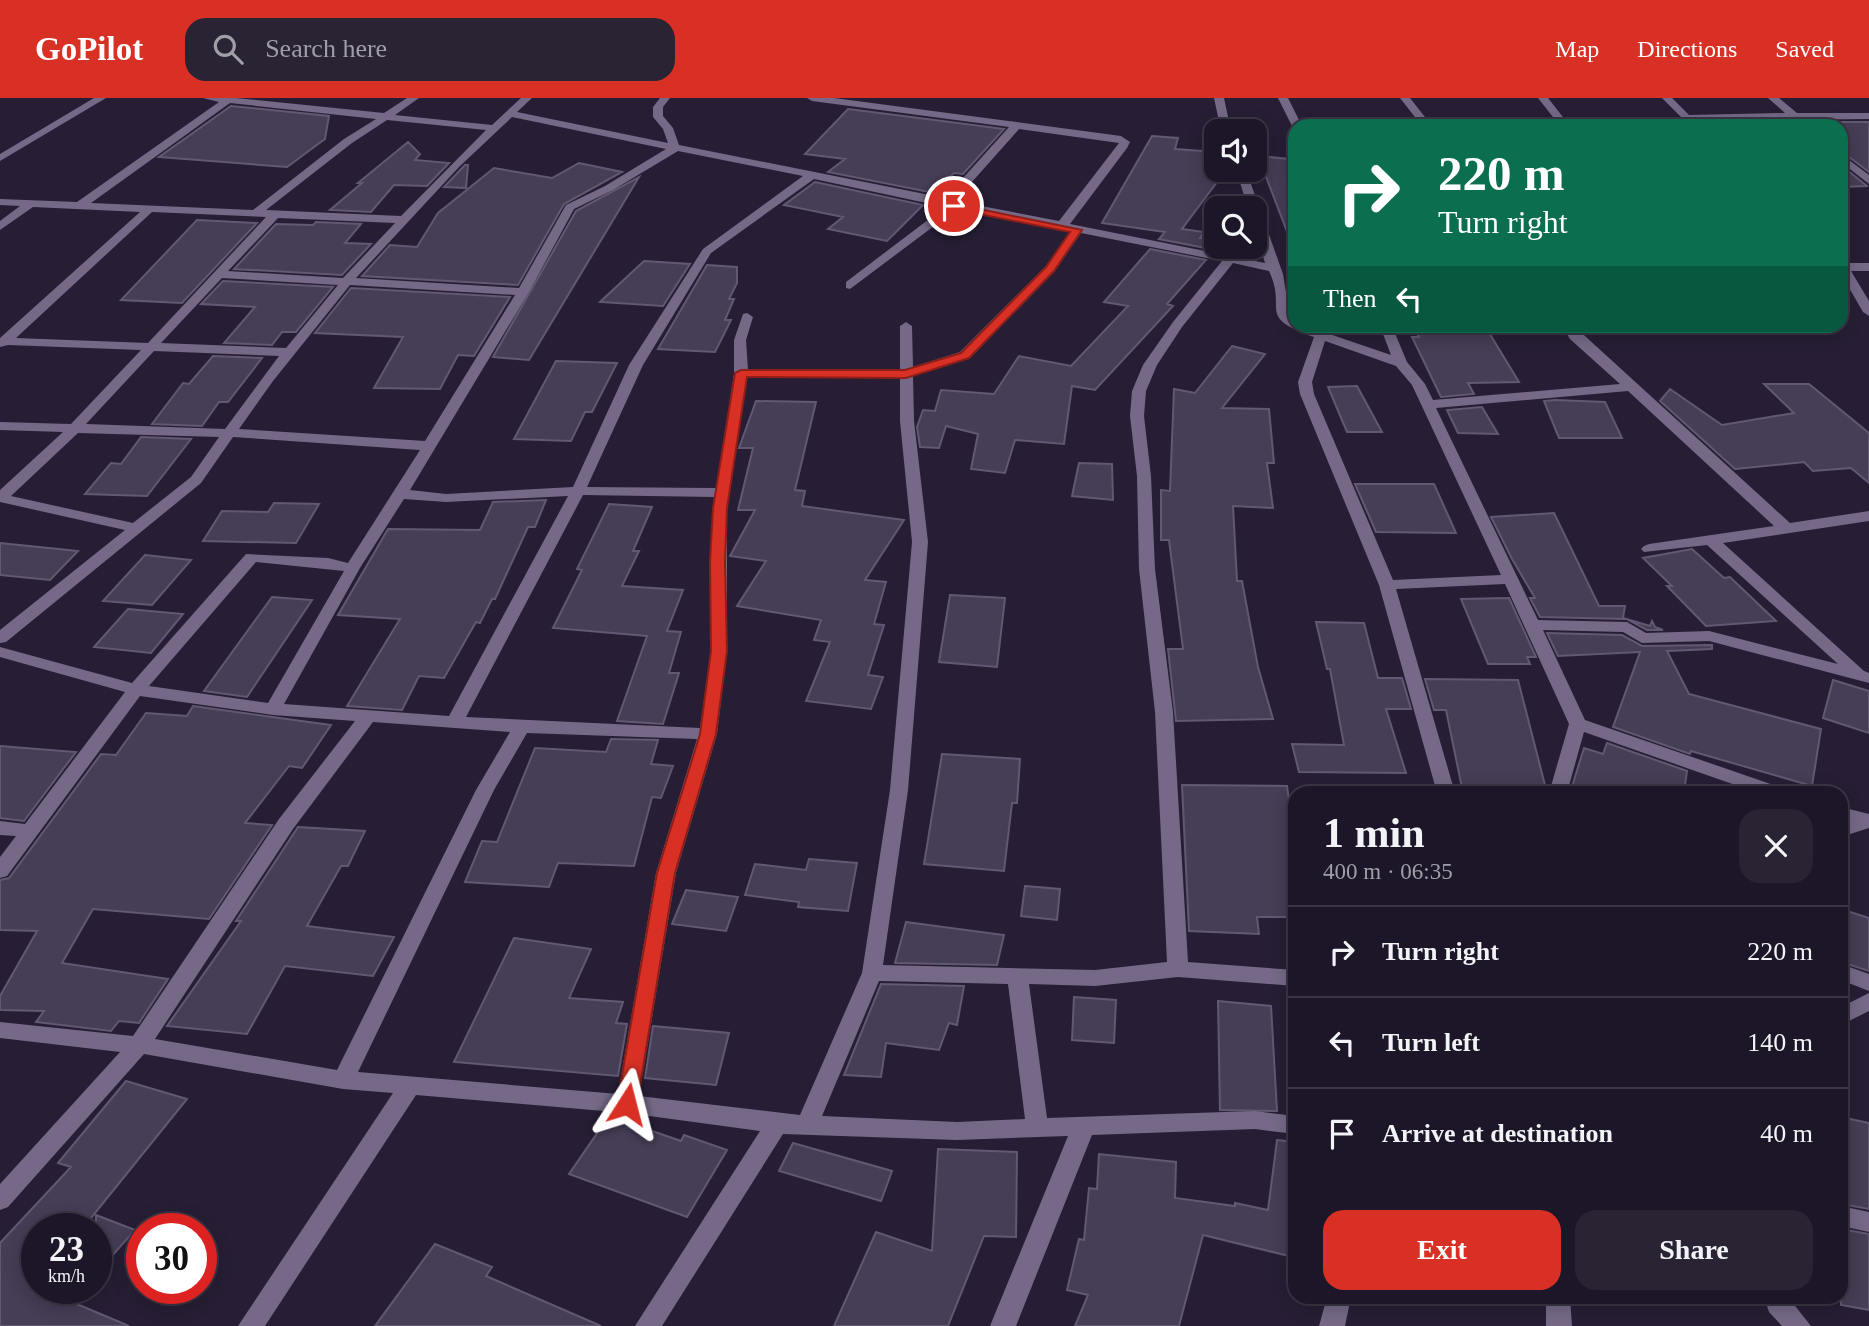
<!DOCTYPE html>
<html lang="en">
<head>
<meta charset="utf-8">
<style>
  body { margin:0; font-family:Georgia,serif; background:#2a2334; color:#f1f3f6; height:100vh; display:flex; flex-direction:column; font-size:26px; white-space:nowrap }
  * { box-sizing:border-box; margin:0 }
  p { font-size:23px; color:#a09fa8 }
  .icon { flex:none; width:38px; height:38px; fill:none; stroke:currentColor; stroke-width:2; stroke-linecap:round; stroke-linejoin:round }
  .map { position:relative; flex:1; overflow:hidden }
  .side { position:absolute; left:1288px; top:688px; width:560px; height:518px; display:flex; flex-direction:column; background:#1d1628; border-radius:21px; box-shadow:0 4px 18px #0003,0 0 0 2px #3b3545 }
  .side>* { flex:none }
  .banner { position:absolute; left:1288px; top:21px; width:560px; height:214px; border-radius:21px; box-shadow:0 4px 18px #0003,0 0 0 2px #3b3545; background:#0b6e4f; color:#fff; overflow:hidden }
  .fabs { position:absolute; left:1204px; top:21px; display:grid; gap:14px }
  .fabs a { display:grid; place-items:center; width:63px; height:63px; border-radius:14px; background:#1d1628; box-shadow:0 4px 18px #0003,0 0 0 2px #3b3545; font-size:35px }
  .speed { position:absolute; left:21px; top:1115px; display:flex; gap:14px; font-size:35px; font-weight:700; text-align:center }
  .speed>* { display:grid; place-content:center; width:91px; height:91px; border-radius:50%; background:#1d1628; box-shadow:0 4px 18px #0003,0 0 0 2px #3b3545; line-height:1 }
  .speed small { font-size:18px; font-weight:400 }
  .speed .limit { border:10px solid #d22; background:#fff; color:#111 }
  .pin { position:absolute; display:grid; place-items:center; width:60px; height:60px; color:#fff; margin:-30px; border:4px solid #fff; border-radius:50%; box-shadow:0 2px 7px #0007 }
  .me { position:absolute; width:77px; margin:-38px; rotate:9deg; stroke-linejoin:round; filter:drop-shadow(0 0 5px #0008) }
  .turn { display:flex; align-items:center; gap:24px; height:147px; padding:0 35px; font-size:32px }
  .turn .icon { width:91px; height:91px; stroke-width:2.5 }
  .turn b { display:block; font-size:49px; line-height:60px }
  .then { display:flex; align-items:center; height:66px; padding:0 35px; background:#0003; gap:14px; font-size:26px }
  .round { display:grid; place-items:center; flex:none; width:74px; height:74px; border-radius:21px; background:#2a2334 }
  .headline { display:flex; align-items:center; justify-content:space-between; height:119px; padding:0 35px }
  h1 { font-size:42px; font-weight:700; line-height:52px }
  .action { display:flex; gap:14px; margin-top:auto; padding:14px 35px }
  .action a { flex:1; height:80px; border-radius:21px; background:#d93025; color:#fff; font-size:28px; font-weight:700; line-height:80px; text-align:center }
  .action a+a { background:#2a2334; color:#f1f3f6 }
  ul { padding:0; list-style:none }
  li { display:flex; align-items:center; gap:21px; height:91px; padding:0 35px; border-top:2px solid #3b3545 }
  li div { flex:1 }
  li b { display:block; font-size:26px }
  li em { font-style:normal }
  header { display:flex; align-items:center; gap:42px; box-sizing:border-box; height:98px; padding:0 35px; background:#d93025; color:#fff }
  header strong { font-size:33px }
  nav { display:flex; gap:38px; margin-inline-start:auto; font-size:24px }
  .search { width:490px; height:63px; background:#2a2334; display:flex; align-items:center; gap:18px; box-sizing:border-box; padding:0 24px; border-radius:21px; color:#a09fa8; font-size:26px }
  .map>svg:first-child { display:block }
  .building { fill:#463d56; stroke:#625873; stroke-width:2 }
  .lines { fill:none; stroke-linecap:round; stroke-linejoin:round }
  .minor { fill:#756987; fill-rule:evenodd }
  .route { fill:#d93025; stroke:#8d1f18; stroke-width:2 }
</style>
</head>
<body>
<header>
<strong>GoPilot</strong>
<div class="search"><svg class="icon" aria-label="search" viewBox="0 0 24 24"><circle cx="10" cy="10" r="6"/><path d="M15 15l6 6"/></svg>Search here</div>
<nav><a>Map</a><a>Directions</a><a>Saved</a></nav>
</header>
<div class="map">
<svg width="1869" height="1228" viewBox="0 0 1869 1228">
  <rect width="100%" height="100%" fill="#271e35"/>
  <path class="building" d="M231,8L329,18L325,41L287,69L159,59Z
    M848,11L911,19L1004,31L963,76L954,75L934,95L828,74L845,61L805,56Z
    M1841,24H1869V74L1841,53Z
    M1152,38L1178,40L1175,51L1216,54V72H1226L1182,131L1204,134L1200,140L1216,141L1218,149L1215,152L1159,141L1165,134L1102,125Z
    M408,44L420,56L415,62L449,65L427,88L394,87L371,114L330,112L362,85H358Z
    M1258,58L1290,61L1295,86V143L1291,144Z
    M579,65L622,74L564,106L518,187L362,178L390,147L417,149L438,115L494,70L552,80Z
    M465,67H468L466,90L444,89Z
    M1841,67L1867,88H1868L1841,89Z
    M639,79L529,262L493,259L576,113Z
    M815,84L923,107L887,143L828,131L843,119L784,107Z
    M197,122L257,125L182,205L121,202Z
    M316,124L361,126L345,145L371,146L342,177L234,171L276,126L313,127Z
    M1150,151L1206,162L1167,206L1173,208L1095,292L1072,288L1064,346L1015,342L1005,375L971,371L978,336L946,328L939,350L920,349L917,329L923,312L935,313L941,292L994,296L1019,258L1071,268L1128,208L1104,204Z
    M644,163L690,166L663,208L600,204Z
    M707,167L737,169V185L729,201H734L725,222H731L715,254L658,251Z
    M223,183L333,189L296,234H282L272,247L224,245L255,209L201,206Z
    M351,190L510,199L474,258L458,257L440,291L374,290L403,239L315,235Z
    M1413,228H1485L1519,284L1468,285L1474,296L1441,299L1412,239H1419Z
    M1232,248L1265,256L1222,310L1269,311L1274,365H1267L1273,410L1233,408L1237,483H1242L1258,569L1273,621L1176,623L1168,551H1183L1169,442H1161V392L1170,393L1174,291L1195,295Z
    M213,258L262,260L228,304H219L202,328L152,326L183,285L189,286Z
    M556,263L617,265L592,314H585L571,343L514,341Z
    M1764,286H1809L1869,335V385L1851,370L1813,373L1804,364L1735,371L1660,303L1670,291L1722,327L1794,315Z
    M1357,288L1382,334H1347L1328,289Z
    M1555,302L1605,304L1622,340H1559L1544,303Z
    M756,303L816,304L795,392L805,393L802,408L904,422L865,482L886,484L874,526L884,527L868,577L883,579L871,611L806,603L830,544L814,542L821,522L737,508L766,463L730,458L755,412H738L753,350H739Z
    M1482,309L1498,336L1458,335L1447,312Z
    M141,339L191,341L147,398L85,396L111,365L121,366Z
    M1079,365L1112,366L1113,402L1072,398Z
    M1355,386H1434L1456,435L1376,434Z
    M546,402L535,429H528L495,501H492L480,525L476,524L444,580L419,578L402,612L347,608L400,521L338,517L388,431L480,432L493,404Z
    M274,405L319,406L296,445L203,443L222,413L268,414Z
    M609,406L652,409L633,453H639L622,488L683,492L667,533L681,534L669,575H679L663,626L617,623L647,538L553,530L582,472L577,471Z
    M1554,415L1599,508H1625L1623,520L1650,528L1652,523L1655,529L1663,532H1647L1627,521L1540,519L1530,500H1535L1512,461L1491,419Z
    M0,445L78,453L50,482L0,477Z
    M1692,451L1724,480L1730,479L1776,523L1706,528L1667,488H1672L1643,460Z
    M145,457L191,462L152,507L103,503Z
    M950,497L1005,500L997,569L939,564Z
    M272,499L312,502L247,599L204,593Z
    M1509,500L1536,559H1527L1530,566H1488L1461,501Z
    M128,511L183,516L151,555L94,549Z
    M1316,524L1364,525L1378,580H1402L1411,611H1386L1406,675L1299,674L1292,646L1344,647L1330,571H1327Z
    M1547,535L1622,537L1642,548L1712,547V551L1667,553L1689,596L1821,631L1812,688L1691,653L1690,656L1613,629L1640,554L1558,558Z
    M1425,581L1518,582L1547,695H1463L1446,612H1434Z
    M1833,582L1869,593V635L1823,620Z
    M193,608L331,627L302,670L289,668L245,725L272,727L209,821L93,811L62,865L168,881L139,925L119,923L111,933L36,924L44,913L0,912V898L37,833L0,832V782L9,780L101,656L116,657L146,615L187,618Z
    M611,641L658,642L651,666L673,668L661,700L652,699L634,768L558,765L549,789L465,784L482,743L497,744L535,650L606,654Z
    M1607,645L1687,673L1684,695H1570L1584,650L1603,656Z
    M0,648L76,654L24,723L0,720Z
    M942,656L1020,661L1017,705H1012L1004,773L924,766Z
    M1182,687L1287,688L1295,745V819H1257L1259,836L1189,833Z
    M298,729L365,733L348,768H341L307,828L394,839L373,878L285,868L247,936L167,928L241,823H236Z
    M809,761L857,765L848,813L798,809L799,804L745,797L755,766L806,772Z
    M1025,788L1060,791L1057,822L1021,818Z
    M686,792L738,799L726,833L672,826Z
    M1841,811L1869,820V873L1841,864Z
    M906,824L1004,837L997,867L895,865Z
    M514,840L591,851L569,900L623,904L616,925L627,926L618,978L454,964Z
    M881,886L964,888L957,927L949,925L939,952L886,945L881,979L844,977Z
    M1074,899L1116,902L1114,945L1072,942Z
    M1218,903L1271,908L1277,1013L1220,1012Z
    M653,928L729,935L716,987L645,980Z
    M126,983L187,1001L83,1130H37V1190H84L72,1204L129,1228H0V1145L71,1069L58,1065Z
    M609,1018L681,1043L684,1037L727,1052L687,1119L569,1076Z
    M1841,1019L1869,1025V1111L1841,1106Z
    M1277,1042L1295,1044L1293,1159L1203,1137L1179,1228H1075L1088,1197L1067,1192L1079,1141L1084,1142L1089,1090L1097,1091L1099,1056L1176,1064L1175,1100L1235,1108V1105L1268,1112Z
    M793,1045L892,1073L881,1103L779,1073Z
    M938,1051L1017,1054L1016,1139L984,1138L948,1228H834L876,1134L932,1153Z
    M96,1117L135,1132L96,1176Z
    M1841,1131L1869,1136V1212L1841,1207Z
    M435,1146L492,1169L486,1178L601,1228H375Z"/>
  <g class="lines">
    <path class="minor" d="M94,0H106L0,63V56Z
      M203,0H236L384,15L407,0H419L395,17L492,27L521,0H532L517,14L668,45L663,31L653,19V9L660,0H670L663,9V18L673,30L679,47L945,100L1009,29L812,3L807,0H834L1121,38L1130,44L1127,50L1070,126L1265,165L1255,131V110H1248L1236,72H1246L1283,176L1290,218L1295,222V228H1306L1391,257L1380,228H1392L1407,264L1425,286L1433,302L1620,286L1570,241L1562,228H1574L1790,425L1869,413V423L1723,445L1864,573L1869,575V585L1709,543L1642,545L1623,534L1543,532L1585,622L1785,691L1787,695H1758L1584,634L1567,695H1549L1569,626L1505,486L1396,491L1455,695H1437L1379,487L1300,296L1298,284L1314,239C1255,218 1288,213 1269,173L1233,165L1182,229L1157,267L1146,293L1144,318L1151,378L1155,471L1173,614L1188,864L1295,872V888L1178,879L1095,888L1029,886L1047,1020L1255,1013L1295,1018V1036L1255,1031L1092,1037L1016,1228H990L1068,1038L957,1042L783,1036L662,1228H635L760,1033L627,1015L416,997L265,1228H238L393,995L343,991L144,956L8,1109L0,1112V1086L120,954L0,940V924L133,938L279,721L355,623L273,617L140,598L7,778L0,780V759L16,738L0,737V723L25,726L125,594L0,559V549L132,585L246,456L328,460L348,465L420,352L233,339L201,385L6,544L0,545V532L125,432L0,404V392L63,334L0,332V324L71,326L141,252L8,247L0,249V240L140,114L33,109L0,132V123L20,108L0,107V101L77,104L219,4ZM230,5L376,21L344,41L253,112L91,105ZM512,19L666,51L605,88L566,107L519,190L356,180L459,69ZM387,22L486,32L401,118L266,112L352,45ZM1019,31L1119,45L1059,123L955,103ZM678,53L803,78L703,151L629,267L573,389L446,396L410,392L529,194L574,111L613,92ZM814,81L945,109L846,184V190L850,191L958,110L1071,133L1046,168L960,254L913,269L912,228L906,224L900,228V272H748L746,242L753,219L747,215L743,216L734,242V276L716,390L587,389L643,267L711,155ZM152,114L266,119L148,245L16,240ZM278,120L395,125L343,180L228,173ZM1081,135L1222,163L1173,224L1143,267L1132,293L1130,318L1137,378L1139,471L1155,614L1167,864L1095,872L883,867L908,692L928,444L914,323L913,278L970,260L1054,174ZM222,180L338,187L286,250L161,245ZM350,187L515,197L425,343L239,331L273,283ZM1325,243L1396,268L1412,287L1501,477L1393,482L1314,296L1312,284ZM154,253L279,258L225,331L86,326ZM747,280H900V323L912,444L890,692L862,875L800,1017L639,998L676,775L717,636L727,553V410ZM1628,293L1774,428L1649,446L1644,448L1641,451L1644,454L1707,447L1838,566L1709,533L1646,535L1627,524L1538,522L1436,310ZM78,335L219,339L191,379L133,425L11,398ZM583,397L714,399L710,464L711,553L700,630L466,619ZM568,398L449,618L284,606L360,470L404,401L446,404ZM256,464L344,473L268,605L149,588ZM373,624L510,634L476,692L337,972L155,941L293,731ZM527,635L697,641L656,775L618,996L358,974L494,692ZM879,883L1008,886L1025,1021L957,1024L822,1018Z
      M1214,0H1224L1231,33H1221Z
      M1278,0H1288L1302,28L1293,30Z
      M1400,0H1410L1432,28H1422Z
      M1538,0H1548L1570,28H1560Z
      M1662,0H1672L1689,17L1785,15L1768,0H1779L1797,15H1869V21L1696,23L1701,28H1690Z
      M1841,56L1869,77V86L1841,64Z
      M1841,161L1847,165H1869V173H1851L1869,203V218L1863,214L1841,176Z
      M1841,709L1869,716V730L1841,739V725L1847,723L1841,721Z
      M1841,866L1869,876V893L1841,882Z
      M1869,895V913L1841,927V909Z
      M1841,1108L1869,1114V1134L1841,1128Z
      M1327,1199H1351L1345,1228H1319Z
      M1546,1199H1570L1572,1228H1546Z
      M1764,1199H1788L1811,1228H1782L1769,1214Z"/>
  </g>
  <path class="route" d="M950,105L1082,132L1054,173L969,260L906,280L747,279L727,410L725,464L727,553L716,636L675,775L637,1006L634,1012L627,1014L620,1012L617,1006L657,775L700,636L711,553L710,464L713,410L735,275L741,272H905L961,255L1046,169L1070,134L954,111L949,108Z"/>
</svg>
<div class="fabs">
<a><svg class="icon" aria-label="sound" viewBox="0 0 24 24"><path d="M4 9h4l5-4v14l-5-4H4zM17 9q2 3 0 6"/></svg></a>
<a><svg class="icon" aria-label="search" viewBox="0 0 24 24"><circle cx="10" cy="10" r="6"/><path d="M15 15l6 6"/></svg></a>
</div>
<div class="speed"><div>23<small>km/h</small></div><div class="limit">30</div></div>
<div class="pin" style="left:954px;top:108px;background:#d93025"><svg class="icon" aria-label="arrive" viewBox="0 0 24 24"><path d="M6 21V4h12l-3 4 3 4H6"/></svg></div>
<svg class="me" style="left:627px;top:1006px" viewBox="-20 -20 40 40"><path d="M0-17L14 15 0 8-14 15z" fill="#d93025" stroke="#fff" stroke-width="4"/></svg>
<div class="banner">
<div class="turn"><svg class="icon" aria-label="right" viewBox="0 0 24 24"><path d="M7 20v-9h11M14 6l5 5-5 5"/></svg><div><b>220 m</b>Turn right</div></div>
<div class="then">Then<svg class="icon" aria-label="left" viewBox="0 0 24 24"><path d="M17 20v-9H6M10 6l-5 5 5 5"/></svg></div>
</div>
<section class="side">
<div class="headline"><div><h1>1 min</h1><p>400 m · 06:35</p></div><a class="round"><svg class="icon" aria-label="close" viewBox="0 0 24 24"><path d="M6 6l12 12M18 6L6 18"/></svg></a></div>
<ul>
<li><svg class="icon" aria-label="right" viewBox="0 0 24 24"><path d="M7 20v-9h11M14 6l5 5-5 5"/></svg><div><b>Turn right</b></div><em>220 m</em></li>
<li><svg class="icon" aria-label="left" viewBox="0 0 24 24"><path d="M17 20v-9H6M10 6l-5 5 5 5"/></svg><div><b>Turn left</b></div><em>140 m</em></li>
<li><svg class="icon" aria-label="arrive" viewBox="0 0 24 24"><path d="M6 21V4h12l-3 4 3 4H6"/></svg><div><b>Arrive at destination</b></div><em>40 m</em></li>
</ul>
<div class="action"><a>Exit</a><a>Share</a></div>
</section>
</div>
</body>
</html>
